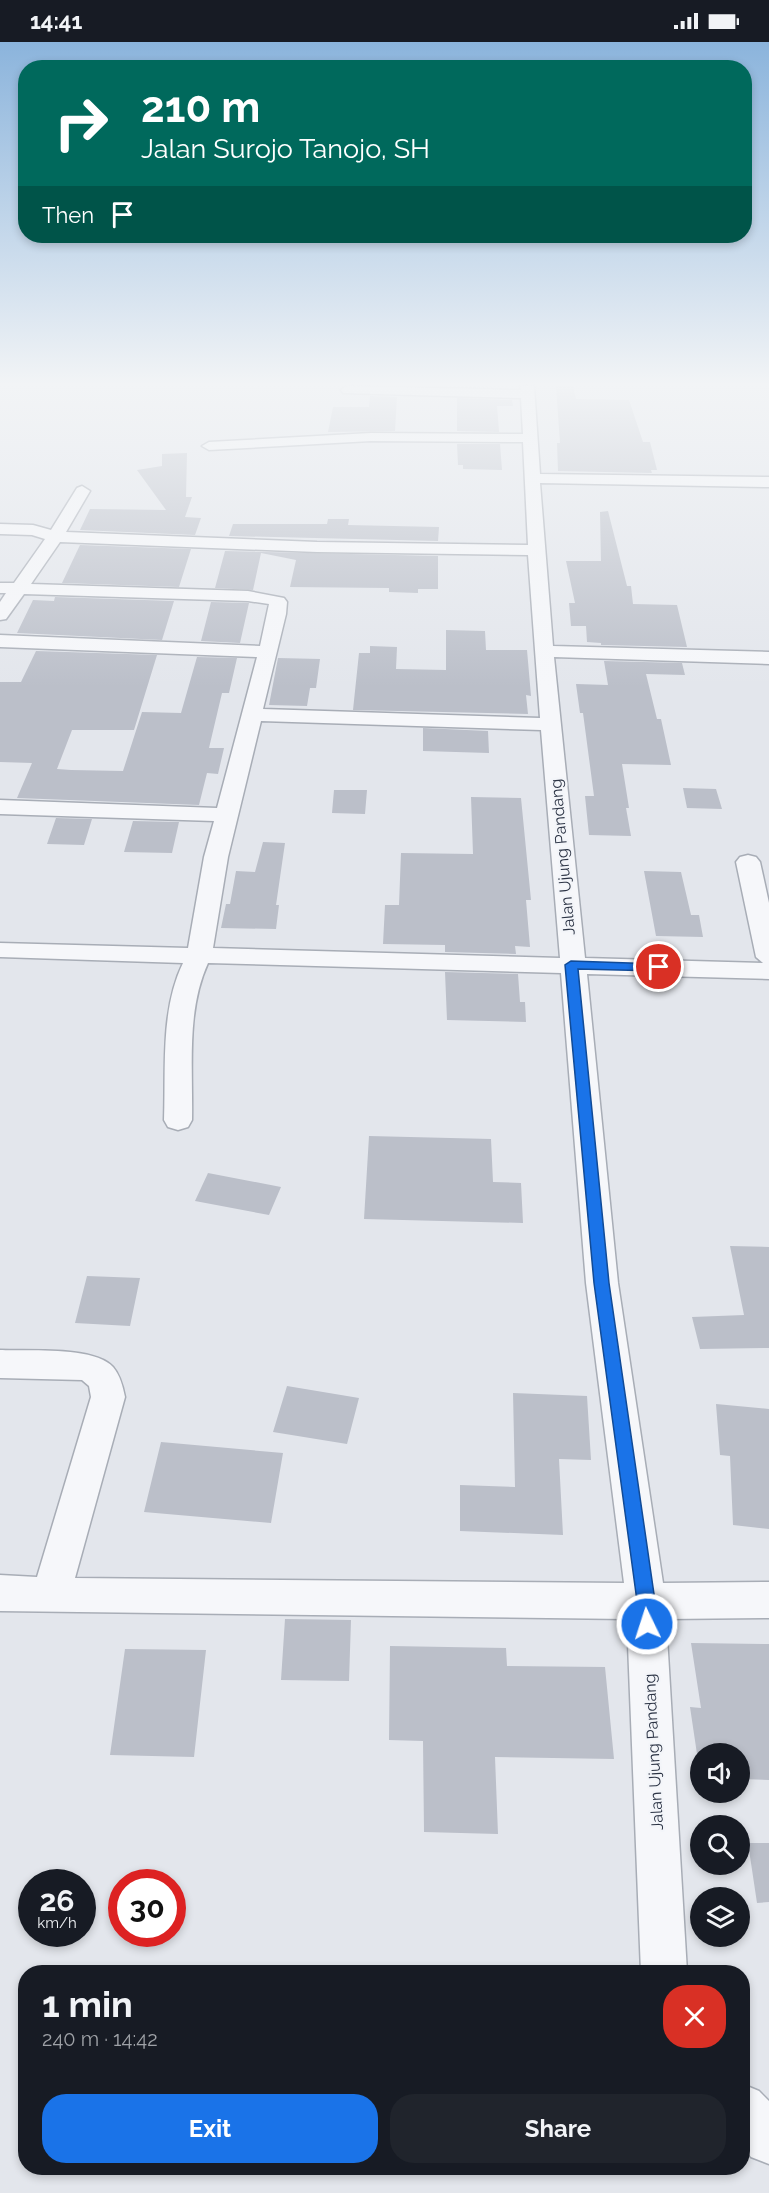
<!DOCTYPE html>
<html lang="en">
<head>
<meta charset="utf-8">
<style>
  body { margin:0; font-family:Raleway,sans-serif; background:#20242c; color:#f1f3f6; height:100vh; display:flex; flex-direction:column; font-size:22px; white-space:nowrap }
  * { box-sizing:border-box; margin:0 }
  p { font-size:20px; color:#9ea1a6 }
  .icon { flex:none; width:33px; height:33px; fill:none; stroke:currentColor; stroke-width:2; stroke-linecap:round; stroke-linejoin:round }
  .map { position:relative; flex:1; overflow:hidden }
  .side { position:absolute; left:18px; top:1923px; width:732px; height:210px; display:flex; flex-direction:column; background:#171b24; border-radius:24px; box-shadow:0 3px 9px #0003 }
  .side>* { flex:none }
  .banner { position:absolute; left:18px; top:18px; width:734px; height:183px; border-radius:24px; box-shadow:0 3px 9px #0003; background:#00695c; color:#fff; overflow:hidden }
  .controls { position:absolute; left:690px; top:1701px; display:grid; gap:12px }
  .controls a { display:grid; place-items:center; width:60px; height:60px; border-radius:50%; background:#171b24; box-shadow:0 3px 9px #0003; font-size:30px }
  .speed { position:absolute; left:18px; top:1827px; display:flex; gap:12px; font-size:30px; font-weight:700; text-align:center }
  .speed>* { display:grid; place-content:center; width:78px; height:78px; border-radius:50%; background:#171b24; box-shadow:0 3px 9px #0003; line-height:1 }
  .speed small { font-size:15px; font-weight:400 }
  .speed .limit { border:9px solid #d22; background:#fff; color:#111 }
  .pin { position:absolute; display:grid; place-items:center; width:51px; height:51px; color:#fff; margin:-26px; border:3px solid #fff; border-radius:50%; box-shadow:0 2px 6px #0007 }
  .me { position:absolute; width:66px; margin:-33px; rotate:356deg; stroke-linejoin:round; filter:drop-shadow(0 0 4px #0008) }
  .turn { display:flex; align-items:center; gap:21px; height:126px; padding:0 24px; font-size:27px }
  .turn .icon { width:78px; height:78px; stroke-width:2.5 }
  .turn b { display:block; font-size:42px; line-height:51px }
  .then { display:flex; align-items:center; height:57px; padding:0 24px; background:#0003; gap:12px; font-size:22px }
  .round { display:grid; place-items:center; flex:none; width:63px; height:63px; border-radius:24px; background:#20242c }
  .overview { display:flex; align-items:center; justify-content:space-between; height:102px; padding:0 24px }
  h1 { font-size:36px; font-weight:700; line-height:45px }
  .action { display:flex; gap:12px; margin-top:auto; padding:12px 24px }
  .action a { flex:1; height:69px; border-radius:24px; background:#1a73e8; color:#fff; font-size:24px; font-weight:700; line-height:69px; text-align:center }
  .action a+a { background:#20242c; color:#f1f3f6 }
  .status { display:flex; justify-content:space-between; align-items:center; height:42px; padding:0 30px; background:#171b24; direction:ltr }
  .status svg { height:16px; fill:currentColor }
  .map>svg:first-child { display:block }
  .building { fill:#bbbfc9 }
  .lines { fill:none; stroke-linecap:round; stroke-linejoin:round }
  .minor-casing { stroke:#a8adb6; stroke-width:3 }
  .minor { fill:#f6f7fa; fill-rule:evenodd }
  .route { fill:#1a73e8; stroke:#114b97; stroke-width:1.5 }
  .labels { text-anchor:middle; stroke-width:4.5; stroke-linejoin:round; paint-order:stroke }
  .street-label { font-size:16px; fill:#2b3344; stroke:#f3f5f9 }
</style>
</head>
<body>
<div class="status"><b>14:41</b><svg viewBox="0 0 49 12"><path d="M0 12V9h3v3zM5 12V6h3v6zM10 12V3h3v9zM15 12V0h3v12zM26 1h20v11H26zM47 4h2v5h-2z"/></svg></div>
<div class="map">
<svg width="769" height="2151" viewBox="0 0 769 2151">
  <rect width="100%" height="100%" fill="#e3e6ec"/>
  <path class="building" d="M556,344H573L576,357L629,358L643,400H650L657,428H651L652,431L558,429L557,401H560Z
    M370,354L397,355L395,389L328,390L333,365H369Z
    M457,356L512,358L513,364H497L499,390L457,389Z
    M457,402H500L502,428L463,427V423H458Z
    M187,411L186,455H192L185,475L201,476L195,493L80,488L90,467L166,468L137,428L162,424V412Z
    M608,469L627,544H631L633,562L677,563L687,605L601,603V601L587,600L586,584H571L569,561H575L566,519H601L600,470Z
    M328,477H349L348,483L439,485L438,499L229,494L233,482H327Z
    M80,503L191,507L179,545L62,541Z
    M225,509L438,514V547H418V551L389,550V546L290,545L296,518L261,511L253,548L215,546Z
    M55,555L174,559L162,598L17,591L33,558L54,559Z
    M211,560L249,561L240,601L201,599Z
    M446,588L485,589L486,608H527L531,654L526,653L528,672L353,668L359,611H370V604L397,605L396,627L446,628Z
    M36,609L157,613L134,688H72L57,727L71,728L123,729L142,670L181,671L197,615L237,616L229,651H222L209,706H224L218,732L207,731L199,763L17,756L32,721L0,720V640H21Z
    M278,616L320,617L316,646H310L307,664L269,663Z
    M604,619L682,621L685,633L646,632L657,677H661L671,723L622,722L629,766H626L631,794L589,793L585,754H594L583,671H580L576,642L608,643Z
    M423,686L488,689L489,711L423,709Z
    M683,746L716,747L722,767L687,766Z
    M334,748H367L365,772L332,771Z
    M471,755L521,756L531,858H526L530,905L515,904L516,912L445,910V903L383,902L385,863H399L401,811L473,812Z
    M56,776L92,777L84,803L47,802Z
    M133,779L179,780L172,811L124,810Z
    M263,800L285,801L276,863H279L276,887L221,886L226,862H230L236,829L255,830Z
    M644,829L681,830L691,873H699L703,895L656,894Z
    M445,930L518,932L520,960H525L526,980L447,978Z
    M369,1094L491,1097L493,1140L521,1141L523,1181L364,1177Z
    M208,1131L281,1145L269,1173L195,1159Z
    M730,1204L769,1205V1306L700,1307L692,1275L744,1273Z
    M87,1234L140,1236L130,1284L75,1281Z
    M287,1344L359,1356L347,1402L273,1390Z
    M513,1351L587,1354L591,1418L559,1417L563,1493L460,1489V1443L515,1445Z
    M716,1362L769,1367V1487L733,1483L730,1414L720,1413Z
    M161,1400L283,1411L271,1481L144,1470Z
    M285,1577L351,1578L349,1639L281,1638Z
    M691,1601L769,1602V1738L740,1737V1712H697L690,1665L701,1666Z
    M390,1604L506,1606L507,1624L605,1625L614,1717L495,1715L498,1792L424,1790L423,1699L389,1698Z
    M125,1607L206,1608L194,1715L110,1713Z
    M748,1801H769V1860L757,1861Z"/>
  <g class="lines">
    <g class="minor-casing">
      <path id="minor" d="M347,344L521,348L520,344H534L540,432L769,435V445L540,441L553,604L769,610V622L554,615L585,916L763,921L756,915L736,820L740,815L748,813L756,815L760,820L769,861V937L587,932L618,1241L663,1541L769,1540V1576L666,1577L687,1930H641L627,1577L0,1569V1533L37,1535L91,1355L89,1344L82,1338L0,1336V1308C27,1309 95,1304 113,1325C120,1333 123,1345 125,1355L75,1536L624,1541L586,1241L561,931L208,921C186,969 193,1026 192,1078L188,1085L178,1088L168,1085L164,1078C166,1026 160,969 183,921L0,915V901L188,906L204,815L214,779L0,772V758L217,766L257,615L0,605V593L260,604L269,562L248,559L24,552L6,577L0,578V560L6,551H0V541H14L45,497L32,493L0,492V482L33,483L51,488L77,446L82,444L90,449L66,490L317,500L528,503L523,400L371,399L209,408L202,404L209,400L371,391L523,392L521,356L343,351L341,348ZM60,500L317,510L528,513L540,676L263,667L286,572L287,560L284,556L248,549L31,542ZM261,679L541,688L560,916L213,906L228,815Z
        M742,2042L759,2049L769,2059V2122L751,2115L742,2104Z"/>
    </g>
    <use href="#minor" class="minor"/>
  </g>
  <linearGradient id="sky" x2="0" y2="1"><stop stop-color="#8bb4dc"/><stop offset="0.53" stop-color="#f2f4f6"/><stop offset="1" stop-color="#f2f4f6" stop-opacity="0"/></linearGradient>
  <rect width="769" height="645" fill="url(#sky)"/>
  <path class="route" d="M571,919L659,922L665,925L659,929L578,927L609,1241L655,1559L656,1582L654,1588L647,1591L640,1588L638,1582L637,1559L594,1241L565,923Z"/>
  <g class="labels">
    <g class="street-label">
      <text transform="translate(562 815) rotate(-95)" y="6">Jalan Ujung Pandang</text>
      <text transform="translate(653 1710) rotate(-93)" y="6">Jalan Ujung Pandang</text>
    </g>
  </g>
</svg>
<div class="controls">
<a><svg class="icon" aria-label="sound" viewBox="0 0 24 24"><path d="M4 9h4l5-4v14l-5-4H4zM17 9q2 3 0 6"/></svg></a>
<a><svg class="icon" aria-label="search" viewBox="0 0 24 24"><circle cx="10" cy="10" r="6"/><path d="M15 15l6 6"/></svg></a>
<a><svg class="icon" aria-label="layers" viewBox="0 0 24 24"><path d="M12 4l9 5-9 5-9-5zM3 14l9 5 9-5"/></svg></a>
</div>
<div class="speed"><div>26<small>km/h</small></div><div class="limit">30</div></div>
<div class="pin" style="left:659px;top:925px;background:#d93025"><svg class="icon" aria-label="arrive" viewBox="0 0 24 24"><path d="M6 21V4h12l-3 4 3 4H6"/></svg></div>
<svg class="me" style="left:647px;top:1582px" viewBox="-20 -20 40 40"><circle r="17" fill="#1a73e8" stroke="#fff" stroke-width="3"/><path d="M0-11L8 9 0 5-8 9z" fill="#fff"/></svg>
<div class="banner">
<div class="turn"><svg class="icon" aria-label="right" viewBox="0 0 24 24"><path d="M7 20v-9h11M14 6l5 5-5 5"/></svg><div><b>210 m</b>Jalan Surojo Tanojo, SH</div></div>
<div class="then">Then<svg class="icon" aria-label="arrive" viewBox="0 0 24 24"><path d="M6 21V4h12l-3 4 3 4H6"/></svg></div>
</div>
<section class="side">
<div class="overview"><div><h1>1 min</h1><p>240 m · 14:42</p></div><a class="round" style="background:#d93025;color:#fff"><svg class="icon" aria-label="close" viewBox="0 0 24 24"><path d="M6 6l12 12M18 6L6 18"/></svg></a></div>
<div class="action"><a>Exit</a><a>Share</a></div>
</section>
</div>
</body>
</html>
